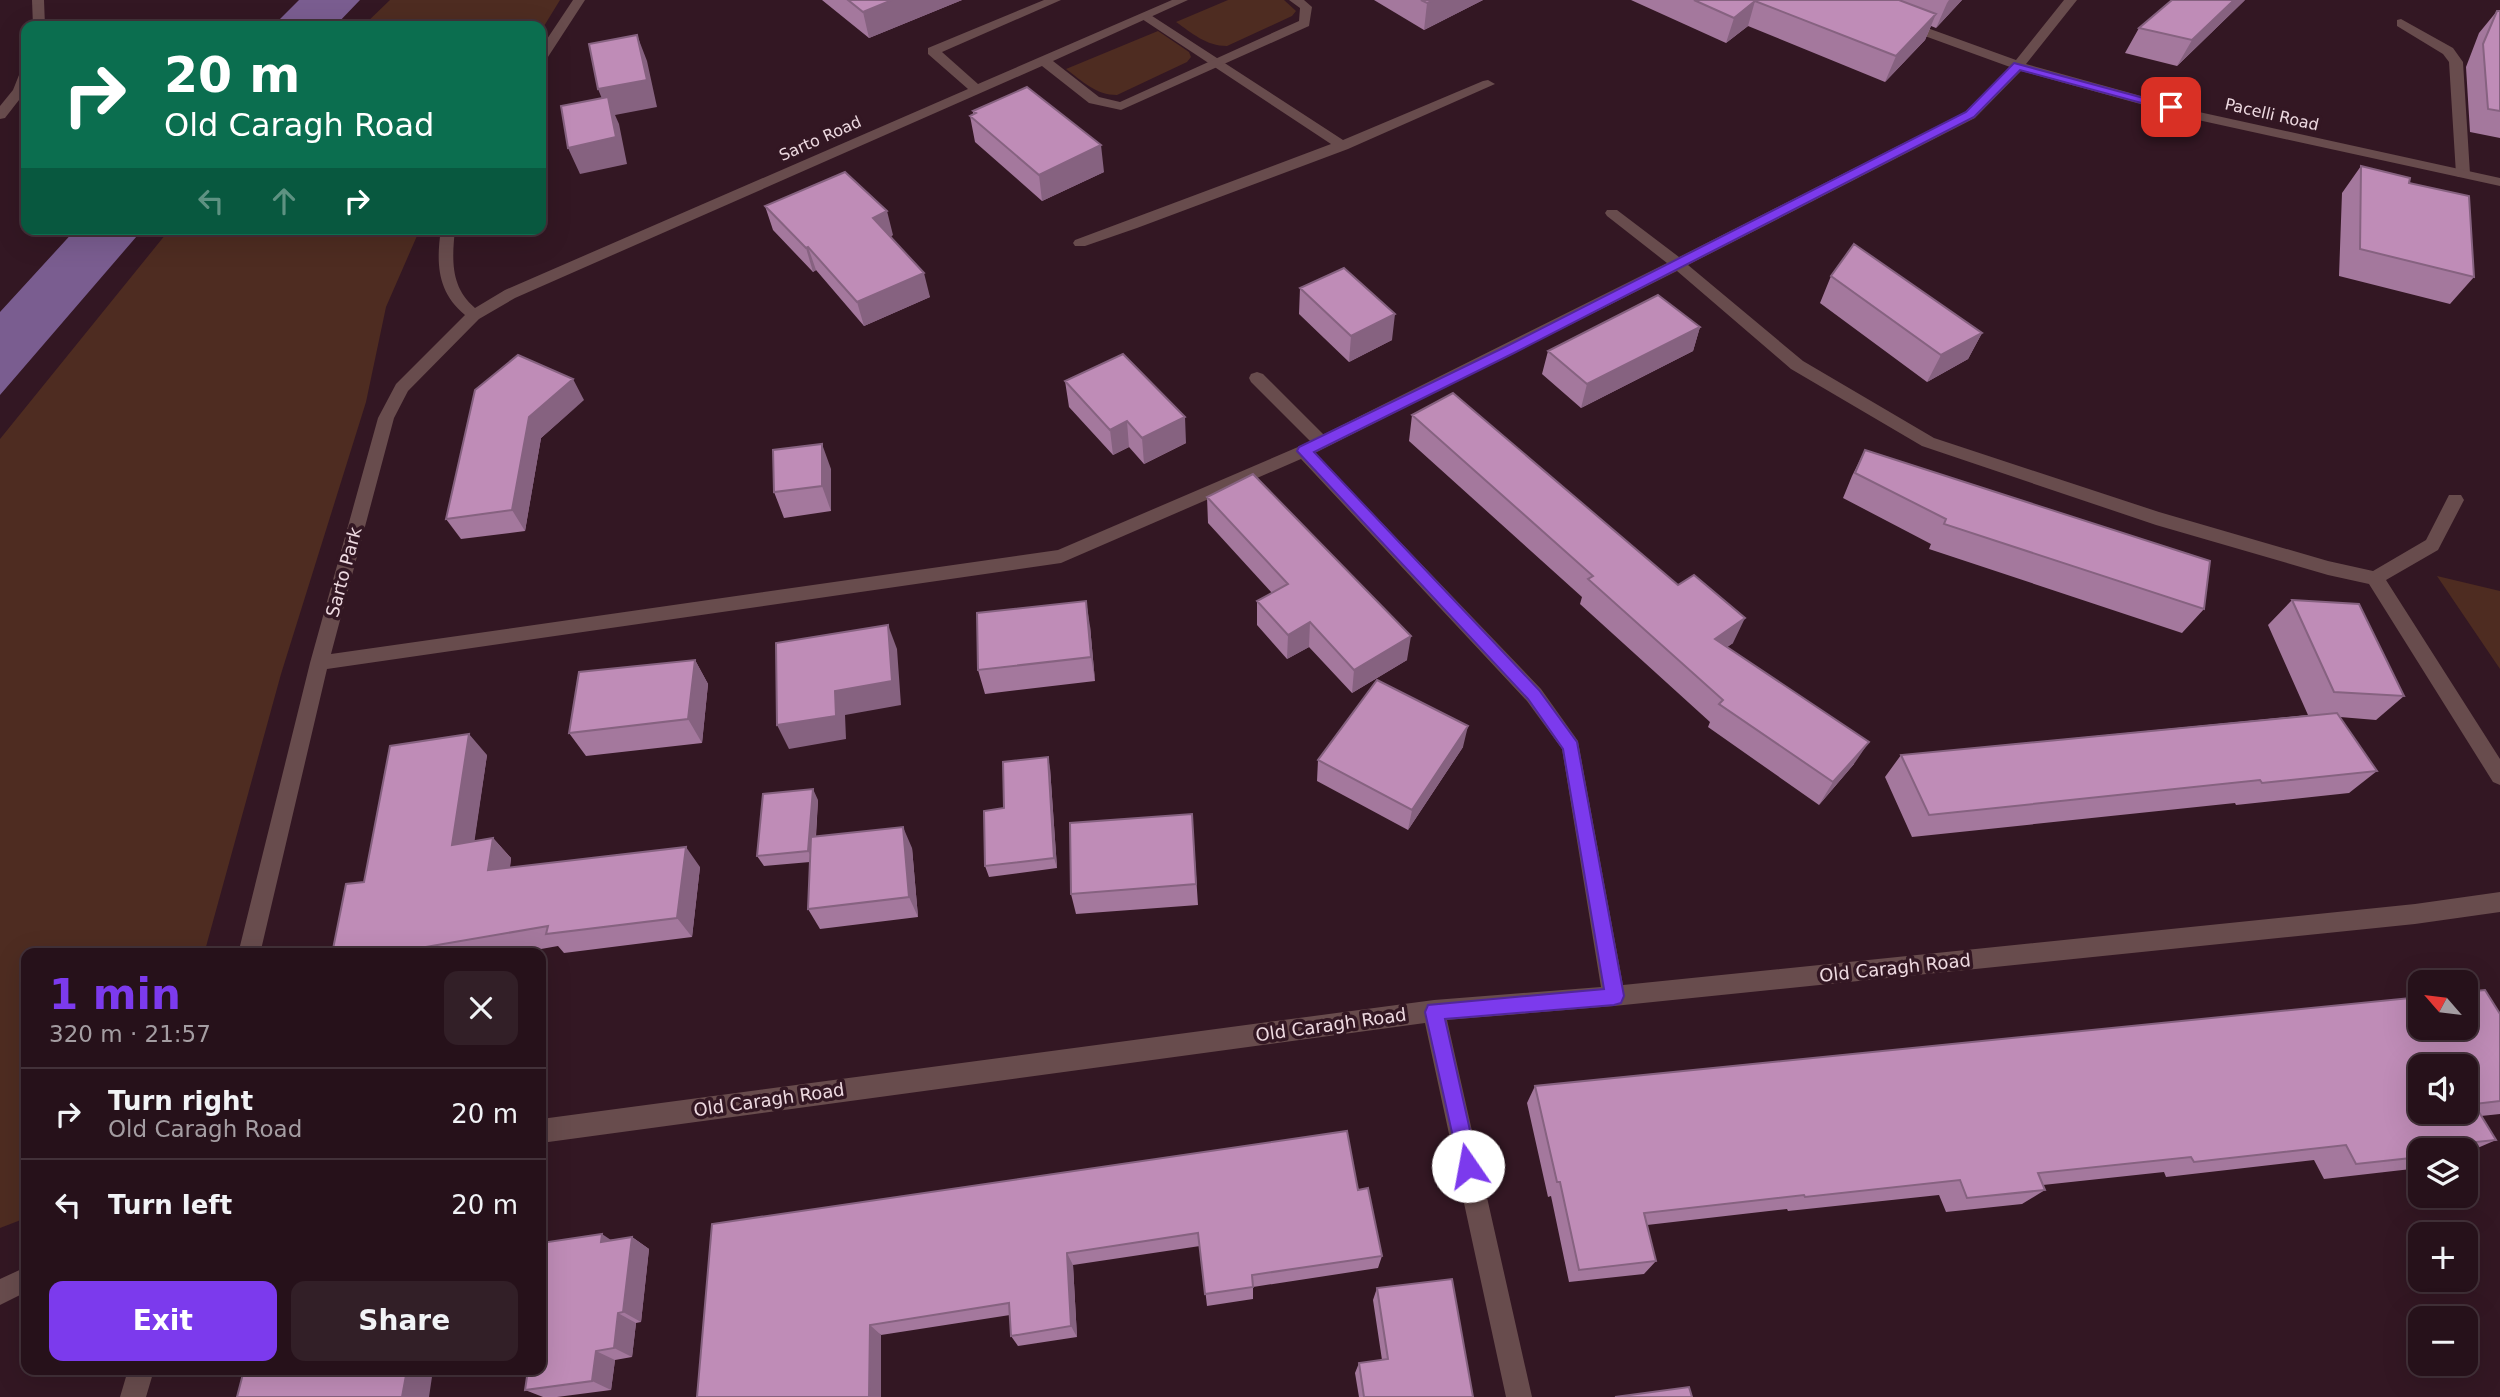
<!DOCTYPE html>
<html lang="en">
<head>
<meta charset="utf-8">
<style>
  body { margin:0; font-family:"DejaVu Sans",sans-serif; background:#321f27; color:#f1f3f6; height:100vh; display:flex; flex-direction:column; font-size:26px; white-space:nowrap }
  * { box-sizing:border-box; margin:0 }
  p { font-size:23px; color:#a49da2 }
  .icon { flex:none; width:38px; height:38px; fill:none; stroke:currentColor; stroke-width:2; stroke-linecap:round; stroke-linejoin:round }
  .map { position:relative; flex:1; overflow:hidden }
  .drawer { position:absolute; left:21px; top:948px; width:525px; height:427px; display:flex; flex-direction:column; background:#26111a; border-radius:14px; box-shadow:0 7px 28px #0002,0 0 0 2px #423139 }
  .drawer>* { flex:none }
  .guide { position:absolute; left:21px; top:21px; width:525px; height:214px; border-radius:14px; box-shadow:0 7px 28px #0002,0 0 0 2px #423139; background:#0b6e4f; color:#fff; overflow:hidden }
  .needle { width:46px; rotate:298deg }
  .controls { position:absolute; left:2408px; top:970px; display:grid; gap:14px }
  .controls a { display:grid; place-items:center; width:70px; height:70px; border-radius:14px; background:#26111a; box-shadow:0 7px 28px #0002,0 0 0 2px #423139; font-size:35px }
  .pin { position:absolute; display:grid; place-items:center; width:60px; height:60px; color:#fff; margin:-30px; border-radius:14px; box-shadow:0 4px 10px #0006 }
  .me { position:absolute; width:77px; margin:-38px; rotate:348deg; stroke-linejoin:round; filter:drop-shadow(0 0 5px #0008) }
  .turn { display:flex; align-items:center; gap:24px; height:147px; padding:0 28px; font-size:32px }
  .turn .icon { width:91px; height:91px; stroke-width:2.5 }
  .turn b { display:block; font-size:49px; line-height:60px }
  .lanes { display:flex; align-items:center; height:66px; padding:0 28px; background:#0003; justify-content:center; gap:35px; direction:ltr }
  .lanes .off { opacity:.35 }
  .round { display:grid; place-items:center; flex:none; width:74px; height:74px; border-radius:14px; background:#321f27 }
  .head { display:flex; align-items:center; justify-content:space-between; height:119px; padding:0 28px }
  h1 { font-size:42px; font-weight:700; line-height:52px; color:#7c3aed }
  .primary-button { display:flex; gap:14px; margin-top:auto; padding:14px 28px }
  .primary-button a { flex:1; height:80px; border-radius:14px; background:#7c3aed; color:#fff; font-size:28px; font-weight:700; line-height:80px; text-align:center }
  .primary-button a+a { background:#321f27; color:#f1f3f6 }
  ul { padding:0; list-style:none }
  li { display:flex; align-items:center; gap:21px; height:91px; padding:0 28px; border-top:2px solid #423139 }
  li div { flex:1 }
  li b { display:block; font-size:26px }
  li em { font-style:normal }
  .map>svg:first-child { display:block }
  .green { fill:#4e2c21 }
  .water { fill:#7a5d90 }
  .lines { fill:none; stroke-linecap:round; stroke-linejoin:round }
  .service { fill:#684c4d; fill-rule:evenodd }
  .minor { fill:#684c4d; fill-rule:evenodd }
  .wall { fill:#a4789d }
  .shaded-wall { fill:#866280 }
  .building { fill:#bf8cb7; stroke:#866280; stroke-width:2; fill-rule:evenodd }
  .route { fill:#7c3aed; stroke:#51269a; stroke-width:2 }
  .labels { text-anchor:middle; stroke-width:7; stroke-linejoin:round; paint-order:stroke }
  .far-street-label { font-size:16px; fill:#edd9e0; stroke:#331723 }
  .street-label { font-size:18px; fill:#edd9e0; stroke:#331723 }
</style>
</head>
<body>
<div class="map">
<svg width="2500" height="1397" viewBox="0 0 2500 1397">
  <rect width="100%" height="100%" fill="#331723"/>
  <path class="green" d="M390,0H560L541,31V26H363Z
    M1228,0H1284L1296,11L1292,16L1227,46C1206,46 1192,33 1176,22Z
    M1158,31L1189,52L1191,57L1187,62L1117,95C1096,95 1082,81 1066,69Z
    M170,229H420L386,307L366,402L281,674L204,954H26V1218L0,1228V439Z
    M2437,576L2500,591V669Z"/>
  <path class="water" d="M299,0H360L335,26H273Z
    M76,229H143L0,395V312Z"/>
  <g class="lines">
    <path class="service" d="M1146,12L1343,140L1483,81L1488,80L1495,84L1348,149L1137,228L1085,246H1075L1073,243L1075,240L1331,144L1142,19L1140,16Z
      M2401,19L2453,48L2463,62L2470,174L2468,177H2458L2456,174L2449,62L2443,54L2397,26V20Z
      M1257,372L1263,374L1327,438L1329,442L1327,446H1315L1251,382L1249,378L1251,374Z
      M26,1267V1292L0,1305V1279Z"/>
    <path class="minor" d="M32,0H44L45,26H33Z
      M573,0H585L546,60L541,61V48Z
      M1044,0H1061L942,52L978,84L1172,0H1188L1053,61L1099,97L1120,102L1299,21L1300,8L1289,0H1304L1312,7L1309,26L1121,110L1089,103L1042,66L515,298L479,319L408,391L394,418L331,654L1058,550L1298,447L1667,263L1607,216L1605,213L1607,210H1617L1679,257L1965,112L2010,67L1900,27V21H1908L2016,60L2064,0H2077L2026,64L2199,112L2500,178V186L2198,120L2021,71L1975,118L1688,265L1803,361L1934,438L2159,512L2328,561L2373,571L2426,540L2449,495H2461L2464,500L2438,550L2386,580L2500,759V785L2493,782L2369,584L2328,575L2156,525L1922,446L1791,369L1677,271L1315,453L1541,689L1578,741L1623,985L2415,904L2500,892V912L2415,924L1614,1006L1447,1020L1532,1397H1506L1425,1023L541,1143V1119L1434,1000L1601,987L1562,749L1527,701L1301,459L1061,563L327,669L260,954H238L310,663L378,418L396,384L465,315C437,292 436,263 441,229H455C452,259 450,287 475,308L505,290L968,89L928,54V48Z
      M26,69V91L5,118L0,119V106L13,90L21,70Z
      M128,1370H154L146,1397H120Z"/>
  </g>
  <path class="wall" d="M822,0H962L869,38Z
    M1374,0H1483L1424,30Z
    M1631,0H1962L1936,28L1931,26L1925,40L1885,82L1748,26L1726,43Z
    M2245,0L2177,66L2125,53L2139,28Z
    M2497,11H2500V138L2470,132L2466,67L2479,33Z
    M973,111L1104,172L1042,201L975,142L970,116L973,114Z
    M2361,166L2409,183L2474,277L2450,304L2339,276L2342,193Z
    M765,206L893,235L891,236L930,297L864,326L816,270L813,272L773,230Z
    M1831,276L1982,333L1968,359L1927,382L1820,303Z
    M1300,288L1392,340L1349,362L1299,314Z
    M1700,327L1693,351L1581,408L1542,374L1548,351Z
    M1065,381L1186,443L1144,464L1129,447L1113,455L1069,407Z
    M584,400L541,438L525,531L461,539L446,519Z
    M1412,415L1733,643L1727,647L1854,764L1819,805L1708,727L1710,722L1580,604L1582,597L1409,441Z
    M1865,450L2204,609L2182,633L1929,549L1931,544L1843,498L1852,476Z
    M831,469V511L784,518L774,492Z
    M1207,497L1407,660L1352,693L1309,647L1287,659L1257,625V601L1272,593L1208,523Z
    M2292,600L2404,696L2376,720L2340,717L2377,771L2349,793L2236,805L2235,803L1912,837L1885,777L1901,755L2308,715L2268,625Z
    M1090,626L1095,681L985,694L978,670Z
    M695,660L708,684L702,743L586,756L569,733Z
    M1463,747L1408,830L1317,781L1318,760Z
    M487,755L474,841L493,838L511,858L510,867H700L692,937L564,953L558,946L513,954H332L364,882Z
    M1050,768L1057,868L989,877L985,866L1004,808Z
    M818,800L816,837L912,848L918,917L820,929L808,909L810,862L764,866L757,856Z
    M1192,814L1198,905L1076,914L1071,894Z
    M2500,1014V1114L2481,1116L2496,1140L2466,1153V1150H2420V1168L2324,1179L2314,1160L2166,1177L2164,1172L2043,1185L2045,1190L2022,1204L1946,1212L1939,1195L1788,1211L1787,1209L1647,1225L1656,1261L1644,1274L1569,1282L1551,1196L1548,1197L1527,1103L1535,1086Z
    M1358,1190L1382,1256L1378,1268L1253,1287V1299L1207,1306L1200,1246L1073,1265L1077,1337L1018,1346L1011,1336L1010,1315L881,1335L712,1224Z
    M632,1237L649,1249L641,1322L636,1323L632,1357L615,1360L611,1390L557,1397H543L525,1390L610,1240Z
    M1377,1288L1473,1397H1359L1355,1373L1359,1363L1382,1360L1373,1300Z"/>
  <path class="shaded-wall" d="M892,0H962L869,38L863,12Z
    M1434,0H1483L1424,30L1427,3Z
    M1949,0H1962L1936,28L1947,3Z
    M2234,0H2245L2177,66L2192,40Z
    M1755,1L1748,26L1726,43L1734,18Z
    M1936,14L1925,40L1885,82L1896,56Z
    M637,35L647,61L657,107L615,115L619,124L627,164L580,174L568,148L609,116L598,89Z
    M1101,145L1104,172L1042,201L1039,175Z
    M887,211L893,235L879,241L873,218Z
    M808,247L816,270L813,272L806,248Z
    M924,273L930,297L864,326L857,302Z
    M1395,314L1392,340L1349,362L1351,336Z
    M1700,327L1693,351L1581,408L1587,384Z
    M1982,333L1968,359L1927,382L1941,355Z
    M573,379L584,400L541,438L525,531L512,510L529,417Z
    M1185,417L1186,443L1144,464L1142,438Z
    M1127,421L1129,447L1113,455L1110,430Z
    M822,444L831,469V511L822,486Z
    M1086,601L1090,626L1095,681L1091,657Z
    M1745,618L1733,643L1704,663L1715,639Z
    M1310,622L1309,647L1287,659L1288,635Z
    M888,625L897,649L901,705L845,715L846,739L789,749L777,725L835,691Z
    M1411,636L1407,660L1352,693L1354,670Z
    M695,660L708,684L702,743L688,719Z
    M1468,726L1463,747L1408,830L1412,810Z
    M469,734L487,755L471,865L452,845Z
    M1869,742L1854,764L1819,805L1833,782Z
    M1048,757L1050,768L1057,868L1054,858Z
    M813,789L818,800L814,862L808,851Z
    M903,827L912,848L918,917L909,897Z
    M493,838L511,858L507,890L488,870Z
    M686,847L700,867L692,937L677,918Z
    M602,1234L620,1246L601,1242Z
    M632,1237L649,1249L641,1322L623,1312Z
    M1067,1253L1073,1265L1077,1337L1071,1326Z
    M618,1313L636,1323L632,1357L614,1348Z
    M870,1325L881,1335V1397H869Z
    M596,1351L615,1360L611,1390L592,1381Z
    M407,1370H433L429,1397H402Z"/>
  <path class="building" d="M848,0H892L863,12Z
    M1421,0H1434L1427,3Z
    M1694,0H1899L1936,14L1896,56L1755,1L1734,18Z
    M2172,0H2234L2192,40L2139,28Z
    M2497,11H2500V111L2488,109L2483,44Z
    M637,35L647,80L598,89L589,44Z
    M1027,87L1101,145L1039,175L970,116L976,113L973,111Z
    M608,97L616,137L568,148L561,106Z
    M2361,166L2410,178L2409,183L2469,196L2474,277L2360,249Z
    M845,172L887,211L873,218L924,273L857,302L808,247L806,248L765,206Z
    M1854,244L1982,333L1941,355L1831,276Z
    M1344,268L1395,314L1351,336L1300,288Z
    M1658,295L1700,327L1587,384L1548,351Z
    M1123,354L1185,417L1142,438L1127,421L1110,430L1065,381Z
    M518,355L573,379L529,417L512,510L446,519L475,390Z
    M1453,393L1678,585L1694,575L1745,618L1715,639L1869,742L1833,782L1719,704L1723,700L1588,579L1593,576L1412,415Z
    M822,444V486L774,492L773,450Z
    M1865,450L2210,561L2204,609L1944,524L1946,519L1855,473Z
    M1253,474L1411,636L1354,670L1310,622L1288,635L1257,601L1288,584L1207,497Z
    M2292,600L2359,604L2404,696L2334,692Z
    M1086,601L1091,657L978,670L977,613Z
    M888,625L892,681L835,691L836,716L777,725L776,643Z
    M695,660L688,719L569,733L579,672Z
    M1377,680L1468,726L1412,810L1318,760Z
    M2337,713L2377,771L2262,783L2260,780L1929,815L1901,755Z
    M469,734L452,845L493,838L488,870L686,847L677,918L546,934L548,926L385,954H332L346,884L364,882L390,746Z
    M1048,757L1054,858L985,866L984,811L1004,808L1003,762Z
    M813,789L808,851L757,856L763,794Z
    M1192,814L1196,884L1071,894L1070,823Z
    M903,827L909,897L808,909L811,837Z
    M2485,990L2500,1014V1101L2474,1104L2496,1140L2465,1143L2470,1151L2466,1152V1150H2420V1157L2356,1164L2346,1145L2194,1162L2191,1157L2038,1173L2045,1190L1967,1198L1960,1180L1805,1197L1804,1195L1644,1213L1656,1261L1579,1270L1560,1182H1557L1535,1086L2420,997V1027H2466V992ZM2420,1066H2466V1111H2420Z
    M1347,1131L1358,1190L1368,1188L1382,1256L1252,1275L1253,1287L1205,1294L1198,1233L1067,1253L1071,1326L1011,1336L1009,1303L870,1325L869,1397H697L712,1224Z
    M602,1234L601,1242L632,1237L623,1312L618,1313L614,1348L596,1351L592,1381L525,1390L528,1370H541V1243Z
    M1452,1279L1473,1397H1364L1359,1363L1388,1359L1377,1288Z
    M244,1370H407L402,1397H237Z
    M1689,1387L1692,1397H1615Z"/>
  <path class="route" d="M2014,63L2177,107L2171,111L2020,70L1974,117L1514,353L1314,452L1539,690L1577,742L1624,996L1621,1003L1614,1005L1445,1019L1478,1166L1475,1173L1468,1176L1461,1173L1425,1012L1428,1005L1604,989L1563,749L1528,699L1297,451L1299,447L1505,347L1966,112Z"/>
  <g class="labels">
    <g class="far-street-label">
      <text transform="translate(2272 114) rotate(13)" y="6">Pacelli Road</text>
      <text transform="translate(820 138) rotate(-24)" y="6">Sarto Road</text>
    </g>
    <g class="street-label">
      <text transform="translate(344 572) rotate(-75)" y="6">Sarto Park</text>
      <text transform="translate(1895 968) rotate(-6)" y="6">Old Caragh Road</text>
      <text transform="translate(1331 1025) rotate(-8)" y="6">Old Caragh Road</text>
      <text transform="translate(769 1100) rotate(-8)" y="6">Old Caragh Road</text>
    </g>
  </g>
</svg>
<div class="controls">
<a><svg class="needle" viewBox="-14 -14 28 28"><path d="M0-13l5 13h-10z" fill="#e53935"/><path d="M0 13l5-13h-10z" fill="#a49da2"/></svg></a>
<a><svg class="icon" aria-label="sound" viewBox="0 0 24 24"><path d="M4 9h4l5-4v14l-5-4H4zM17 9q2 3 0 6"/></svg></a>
<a><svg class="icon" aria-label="layers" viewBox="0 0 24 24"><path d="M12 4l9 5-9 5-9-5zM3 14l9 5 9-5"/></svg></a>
<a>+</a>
<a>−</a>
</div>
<div class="pin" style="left:2171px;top:107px;background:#d93025"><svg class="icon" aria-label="arrive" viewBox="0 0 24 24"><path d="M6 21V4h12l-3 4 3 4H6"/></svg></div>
<svg class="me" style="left:1468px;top:1166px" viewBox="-20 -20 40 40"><circle r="19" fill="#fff"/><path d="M0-13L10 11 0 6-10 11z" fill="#7c3aed"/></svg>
<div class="guide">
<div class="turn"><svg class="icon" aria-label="right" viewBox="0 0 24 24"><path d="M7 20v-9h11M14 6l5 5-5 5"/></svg><div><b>20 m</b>Old Caragh Road</div></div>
<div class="lanes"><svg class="icon off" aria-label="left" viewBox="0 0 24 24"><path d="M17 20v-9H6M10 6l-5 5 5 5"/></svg><svg class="icon off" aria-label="ahead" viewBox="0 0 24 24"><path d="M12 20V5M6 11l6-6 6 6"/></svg><svg class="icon" aria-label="right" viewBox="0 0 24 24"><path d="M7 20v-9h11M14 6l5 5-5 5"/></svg></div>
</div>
<section class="drawer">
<div class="head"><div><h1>1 min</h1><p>320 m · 21:57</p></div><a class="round"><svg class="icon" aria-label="close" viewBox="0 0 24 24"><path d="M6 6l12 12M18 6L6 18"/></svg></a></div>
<ul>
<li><svg class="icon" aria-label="right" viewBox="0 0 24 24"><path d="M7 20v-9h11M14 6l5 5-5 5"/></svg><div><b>Turn right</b><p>Old Caragh Road</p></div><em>20 m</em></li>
<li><svg class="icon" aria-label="left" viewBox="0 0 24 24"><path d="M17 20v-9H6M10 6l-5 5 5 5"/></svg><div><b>Turn left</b></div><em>20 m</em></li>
</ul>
<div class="primary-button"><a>Exit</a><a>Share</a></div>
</section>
</div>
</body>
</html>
